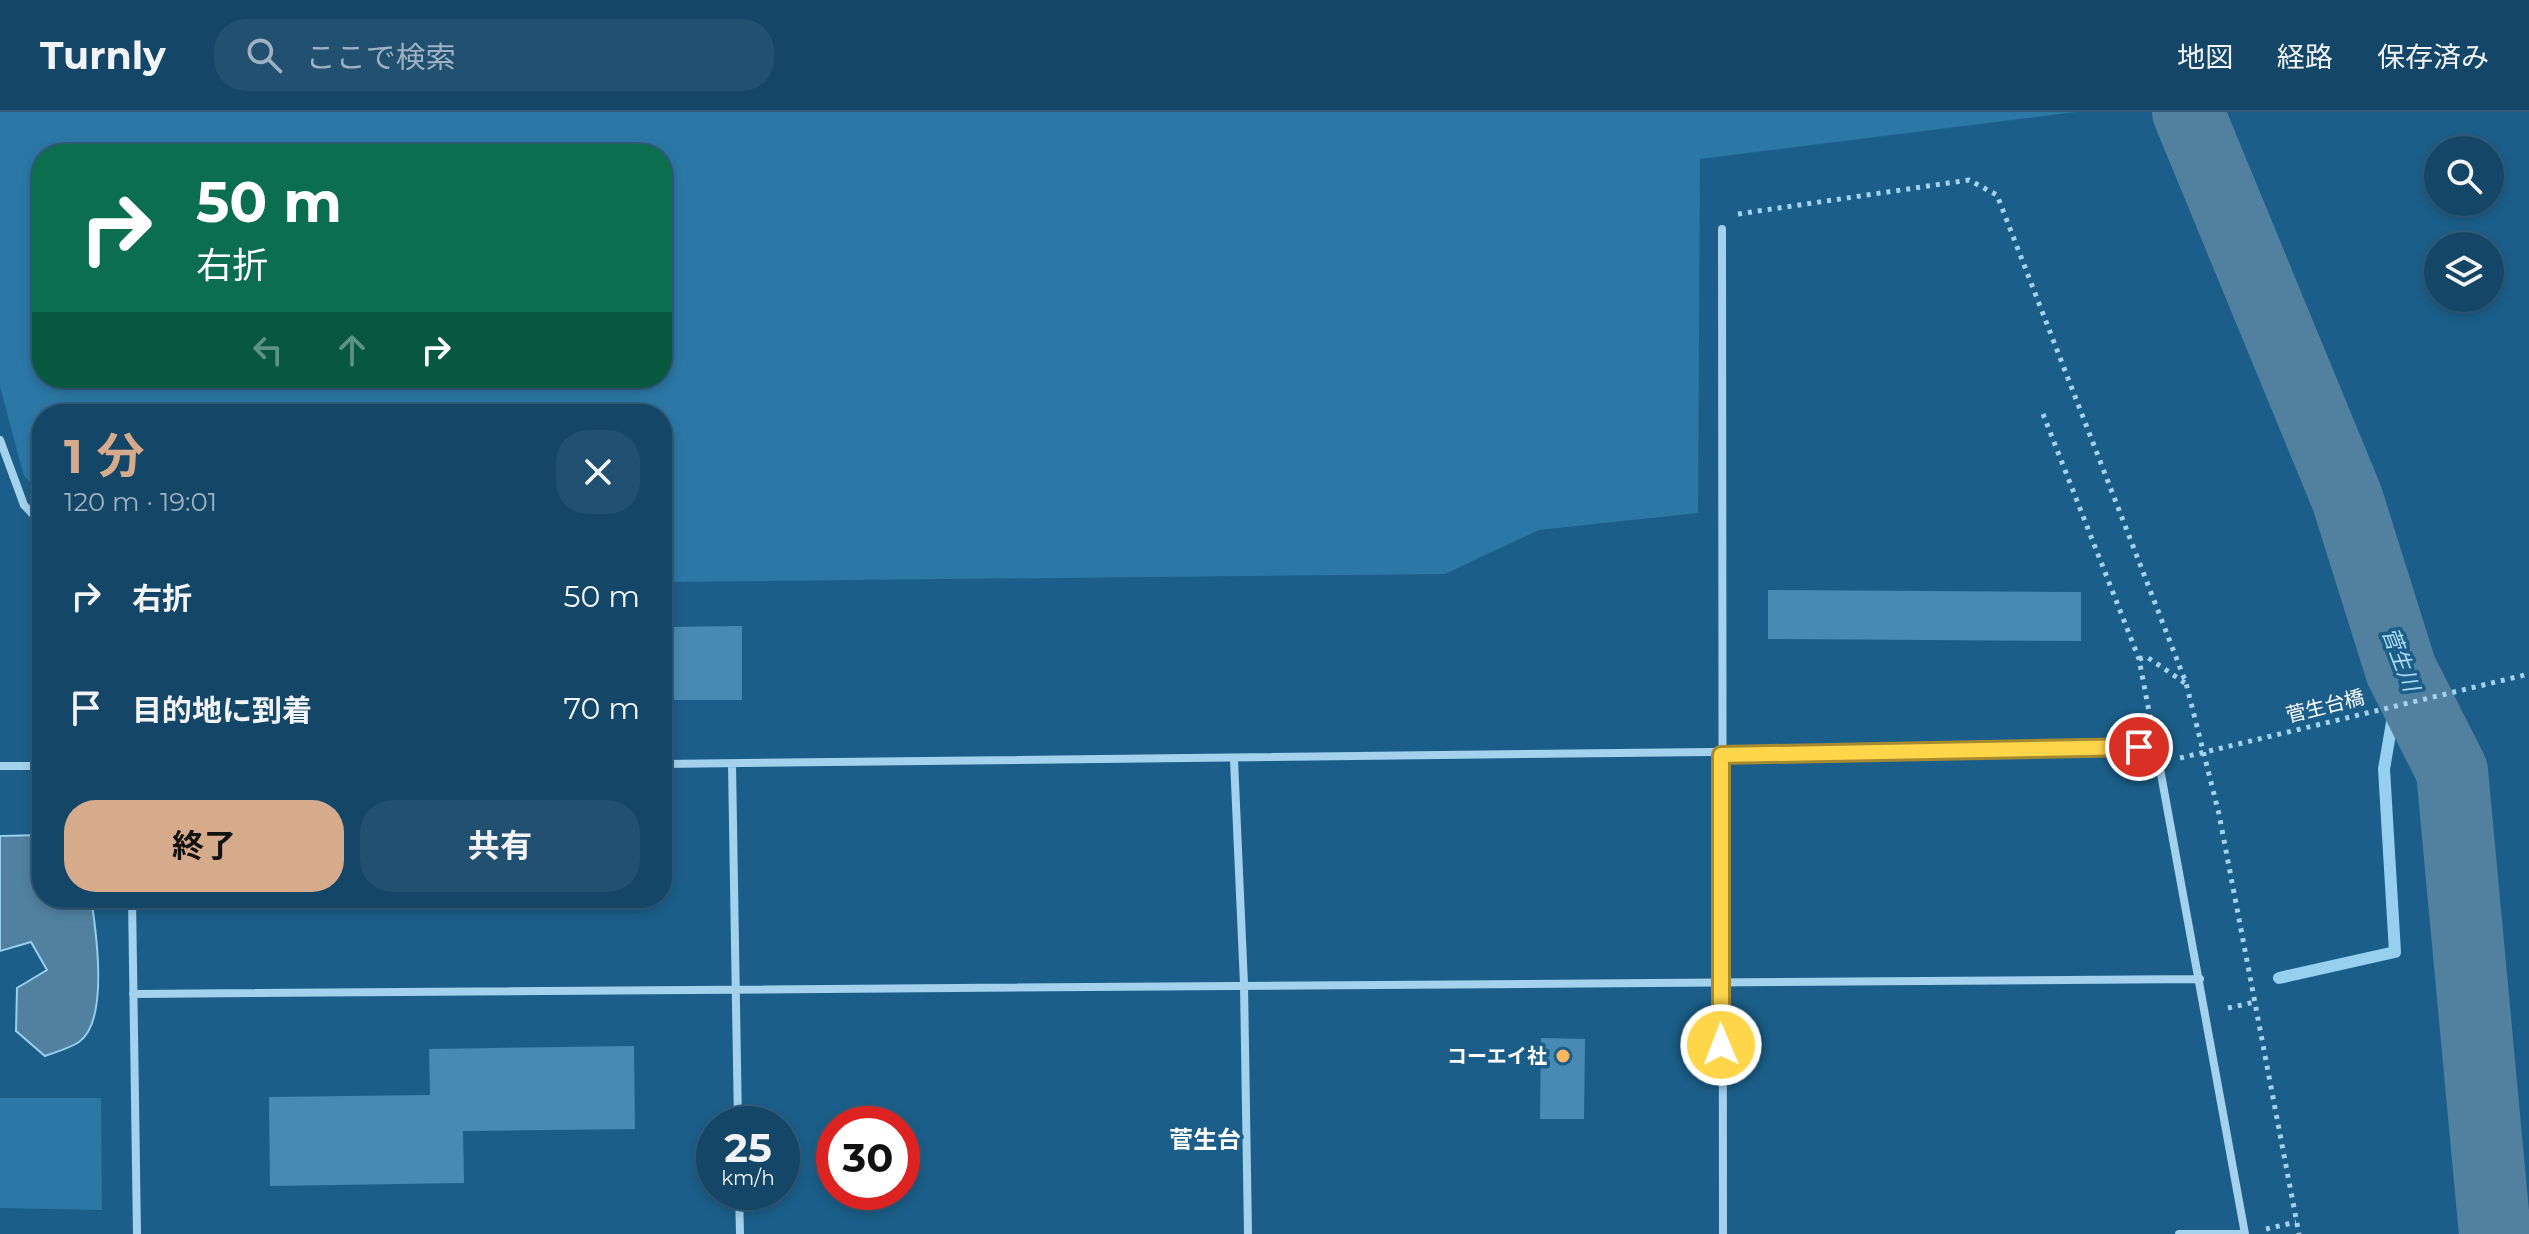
<!DOCTYPE html>
<html lang="ja">
<head>
<meta charset="utf-8">
<style>
  body { margin:0; font-family:Montserrat,"Noto Sans JP",sans-serif; background:#215070; color:#f1f3f6; height:100vh; display:flex; flex-direction:column; font-size:30px; white-space:nowrap }
  * { box-sizing:border-box; margin:0 }
  p { font-size:26px; color:#9db1c0 }
  .icon { flex:none; width:44px; height:44px; fill:none; stroke:currentColor; stroke-width:2; stroke-linecap:round; stroke-linejoin:round }
  .map { position:relative; flex:1; overflow:hidden }
  .details { position:absolute; left:32px; top:292px; width:640px; height:504px; display:flex; flex-direction:column; background:#144667; border-radius:32px; box-shadow:0 4px 12px #0003,0 0 0 2px #335e7b }
  .details>* { flex:none }
  .hud { position:absolute; left:32px; top:32px; width:640px; height:244px; border-radius:32px; box-shadow:0 4px 12px #0003,0 0 0 2px #335e7b; background:#0b6e4f; color:#fff; overflow:hidden }
  .fabs { position:absolute; left:2424px; top:24px; display:grid; gap:16px }
  .fabs a { display:grid; place-items:center; width:80px; height:80px; border-radius:50%; background:#144667; box-shadow:0 4px 12px #0003,0 0 0 2px #335e7b; font-size:40px }
  .speed { position:absolute; left:696px; top:994px; display:flex; gap:16px; font-size:40px; font-weight:700; text-align:center }
  .speed>* { display:grid; place-content:center; width:104px; height:104px; border-radius:50%; background:#144667; box-shadow:0 4px 12px #0003,0 0 0 2px #335e7b; line-height:1 }
  .speed small { font-size:20px; font-weight:400 }
  .speed .limit { border:12px solid #d22; background:#fff; color:#111 }
  .pin { position:absolute; display:grid; place-items:center; width:68px; height:68px; color:#fff; margin:-34px; border:4px solid #fff; border-radius:50%; box-shadow:0 2px 8px #0007 }
  .me { position:absolute; width:88px; margin:-44px; rotate:359deg; stroke-linejoin:round; filter:drop-shadow(0 0 6px #0008) }
  .turn { display:flex; align-items:center; gap:28px; height:168px; padding:0 32px; font-size:36px }
  .turn .icon { width:104px; height:104px; stroke-width:2.5 }
  .turn b { display:block; font-size:56px; line-height:68px }
  .lanes { display:flex; align-items:center; height:76px; padding:0 32px; background:#0003; justify-content:center; gap:40px; direction:ltr }
  .lanes .off { opacity:.35 }
  .round { display:grid; place-items:center; flex:none; width:84px; height:84px; border-radius:32px; background:#215070 }
  .overview { display:flex; align-items:center; justify-content:space-between; height:136px; padding:0 32px }
  h1 { font-size:48px; font-weight:700; line-height:60px; color:#d6ab8b }
  .primary-button { display:flex; gap:16px; margin-top:auto; padding:16px 32px }
  .primary-button a { flex:1; height:92px; border-radius:32px; background:#d6ab8b; color:#111; font-size:32px; font-weight:700; line-height:92px; text-align:center }
  .primary-button a+a { background:#215070; color:#f1f3f6 }
  ul { padding:0; list-style:none }
  li { display:flex; align-items:center; gap:24px; height:112px; padding:0 32px }
  li div { flex:1 }
  li b { display:block; font-size:30px }
  li em { font-style:normal }
  header { display:flex; align-items:center; gap:48px; box-sizing:border-box; height:112px; padding:0 40px; background:#144667; border-bottom:2px solid #335e7b }
  header strong { font-size:38px }
  nav { display:flex; gap:44px; margin-inline-start:auto; font-size:28px }
  .search { width:560px; height:72px; background:#215070; display:flex; align-items:center; gap:20px; box-sizing:border-box; padding:0 28px; border-radius:32px; color:#9db1c0; font-size:30px }
  .map>svg:first-child { display:block }
  .green { fill:#2b77a5; fill-rule:evenodd }
  .water { fill:#51819f; stroke:#97cfef; stroke-width:2 }
  .lines { fill:none; stroke-linecap:round; stroke-linejoin:round }
  .stream { stroke:#97cfef; stroke-width:12 }
  .river { stroke:#51819f; stroke-width:72 }
  .building { fill:#488ab3 }
  .path { stroke:#a4d1ec; stroke-width:5; stroke-dasharray:4 6; stroke-linecap:butt }
  .street { stroke:#a4d1ec; stroke-width:8 }
  .route-casing { stroke:#a68a30; stroke-width:20 }
  .route { stroke:#ffd54a; stroke-width:14 }
  .poi-dot { fill:#feb661; stroke:#1b5e89; stroke-width:3 }
  .labels { text-anchor:middle; stroke-width:7; stroke-linejoin:round; paint-order:stroke }
  .street-label { font-size:20px; fill:#fff; stroke:#1b5e89 }
  .poi-label { font-size:20px; font-weight:bold; fill:#fff; stroke:#1b5e89; text-anchor:end }
  .water-label { font-size:22px; font-style:italic; fill:#b0dbf4; stroke:#1b5e89 }
  .quarter-label { font-size:24px; font-weight:bold; fill:#fff; stroke:#1b5e89 }
</style>
</head>
<body>
<header>
<strong>Turnly</strong>
<div class="search"><svg class="icon" aria-label="search" viewBox="0 0 24 24"><circle cx="10" cy="10" r="6"/><path d="M15 15l6 6"/></svg>ここで検索</div>
<nav><a>地図</a><a>経路</a><a>保存済み</a></nav>
</header>
<div class="map">
<svg width="2529" height="1122" viewBox="0 0 2529 1122">
  <rect width="100%" height="100%" fill="#1b5e89"/>
  <path class="green" d="M0,0H2076L1700,47L1698,401L1539,418L1445,462L662,470V302H42V382L24,364L0,275ZM42,42H662V266H42Z
    M0,986H101L102,1098L0,1096Z"/>
  <path class="water" d="M42,723V786H91C96,818 109,909 79,930C70,936 56,940 45,944L16,919L17,876L47,858L31,830L0,839V724Z"/>
  <g class="lines">
    <path class="stream" d="M2279,866L2395,840L2384,657L2401,558"/>
    <path class="river" d="M2188,0L2347,386L2401,558L2452,659L2495,1122"/>
  </g>
  <path class="building" d="M1768,478L2081,480V529L1768,527Z
    M742,514V588H662V515Z
    M1541,926L1585,927L1584,1007H1540Z
    M634,934L635,1017L463,1019L464,1071L270,1074L269,985L430,983L429,937Z"/>
  <g class="lines">
    <path class="path" d="M1738,102L1969,68L1997,83L2186,571L2219,702L2299,1122
      M2043,302L2139,547L2152,615
      M2139,547L2147,545L2185,571
      M2180,646L2529,562
      M2228,896L2255,890
      M2266,1117L2296,1110"/>
    <path class="street" d="M1722,117L1723,1122
      M0,328L24,393L42,412
      M1234,648L1244,872L1248,1122
      M662,652L2139,635L2159,651L2245,1122
      M732,652L738,1012
      M0,654H42
      M132,786L137,1122
      M133,882L2200,867
      M739,1080L740,1122
      M2179,1122H2245"/>
  </g>
  <g class="lines">
    <g class="route-casing">
      <path id="route" d="M1721,933V643L2139,635"/>
    </g>
    <use href="#route" class="route"/>
  </g>
  <circle class="poi-dot" cx="1563" cy="944" r="8"/>
  <g class="labels">
    <g class="street-label">
      <text transform="translate(2325 594) rotate(-14)" y="7">菅生台橋</text>
    </g>
    <g class="poi-label">
      <text x="1547" y="951">コーエイ社</text>
    </g>
    <g class="water-label">
      <text transform="translate(2401 547) rotate(69)" y="8">菅生川</text>
    </g>
    <g class="quarter-label">
      <text x="1205" y="1036">菅生台</text>
    </g>
  </g>
</svg>
<div class="fabs">
<a><svg class="icon" aria-label="search" viewBox="0 0 24 24"><circle cx="10" cy="10" r="6"/><path d="M15 15l6 6"/></svg></a>
<a><svg class="icon" aria-label="layers" viewBox="0 0 24 24"><path d="M12 4l9 5-9 5-9-5zM3 14l9 5 9-5"/></svg></a>
</div>
<div class="speed"><div>25<small>km/h</small></div><div class="limit">30</div></div>
<div class="pin" style="left:2139px;top:635px;background:#d93025"><svg class="icon" aria-label="arrive" viewBox="0 0 24 24"><path d="M6 21V4h12l-3 4 3 4H6"/></svg></div>
<svg class="me" style="left:1721px;top:933px" viewBox="-20 -20 40 40"><circle r="17" fill="#ffd54a" stroke="#fff" stroke-width="3"/><path d="M0-11L8 9 0 5-8 9z" fill="#fff"/></svg>
<div class="hud">
<div class="turn"><svg class="icon" aria-label="right" viewBox="0 0 24 24"><path d="M7 20v-9h11M14 6l5 5-5 5"/></svg><div><b>50 m</b>右折</div></div>
<div class="lanes"><svg class="icon off" aria-label="left" viewBox="0 0 24 24"><path d="M17 20v-9H6M10 6l-5 5 5 5"/></svg><svg class="icon off" aria-label="ahead" viewBox="0 0 24 24"><path d="M12 20V5M6 11l6-6 6 6"/></svg><svg class="icon" aria-label="right" viewBox="0 0 24 24"><path d="M7 20v-9h11M14 6l5 5-5 5"/></svg></div>
</div>
<section class="details">
<div class="overview"><div><h1>1 分</h1><p>120 m · 19:01</p></div><a class="round"><svg class="icon" aria-label="close" viewBox="0 0 24 24"><path d="M6 6l12 12M18 6L6 18"/></svg></a></div>
<ul>
<li><svg class="icon" aria-label="right" viewBox="0 0 24 24"><path d="M7 20v-9h11M14 6l5 5-5 5"/></svg><div><b>右折</b></div><em>50 m</em></li>
<li><svg class="icon" aria-label="arrive" viewBox="0 0 24 24"><path d="M6 21V4h12l-3 4 3 4H6"/></svg><div><b>目的地に到着</b></div><em>70 m</em></li>
</ul>
<div class="primary-button"><a>終了</a><a>共有</a></div>
</section>
</div>
</body>
</html>
